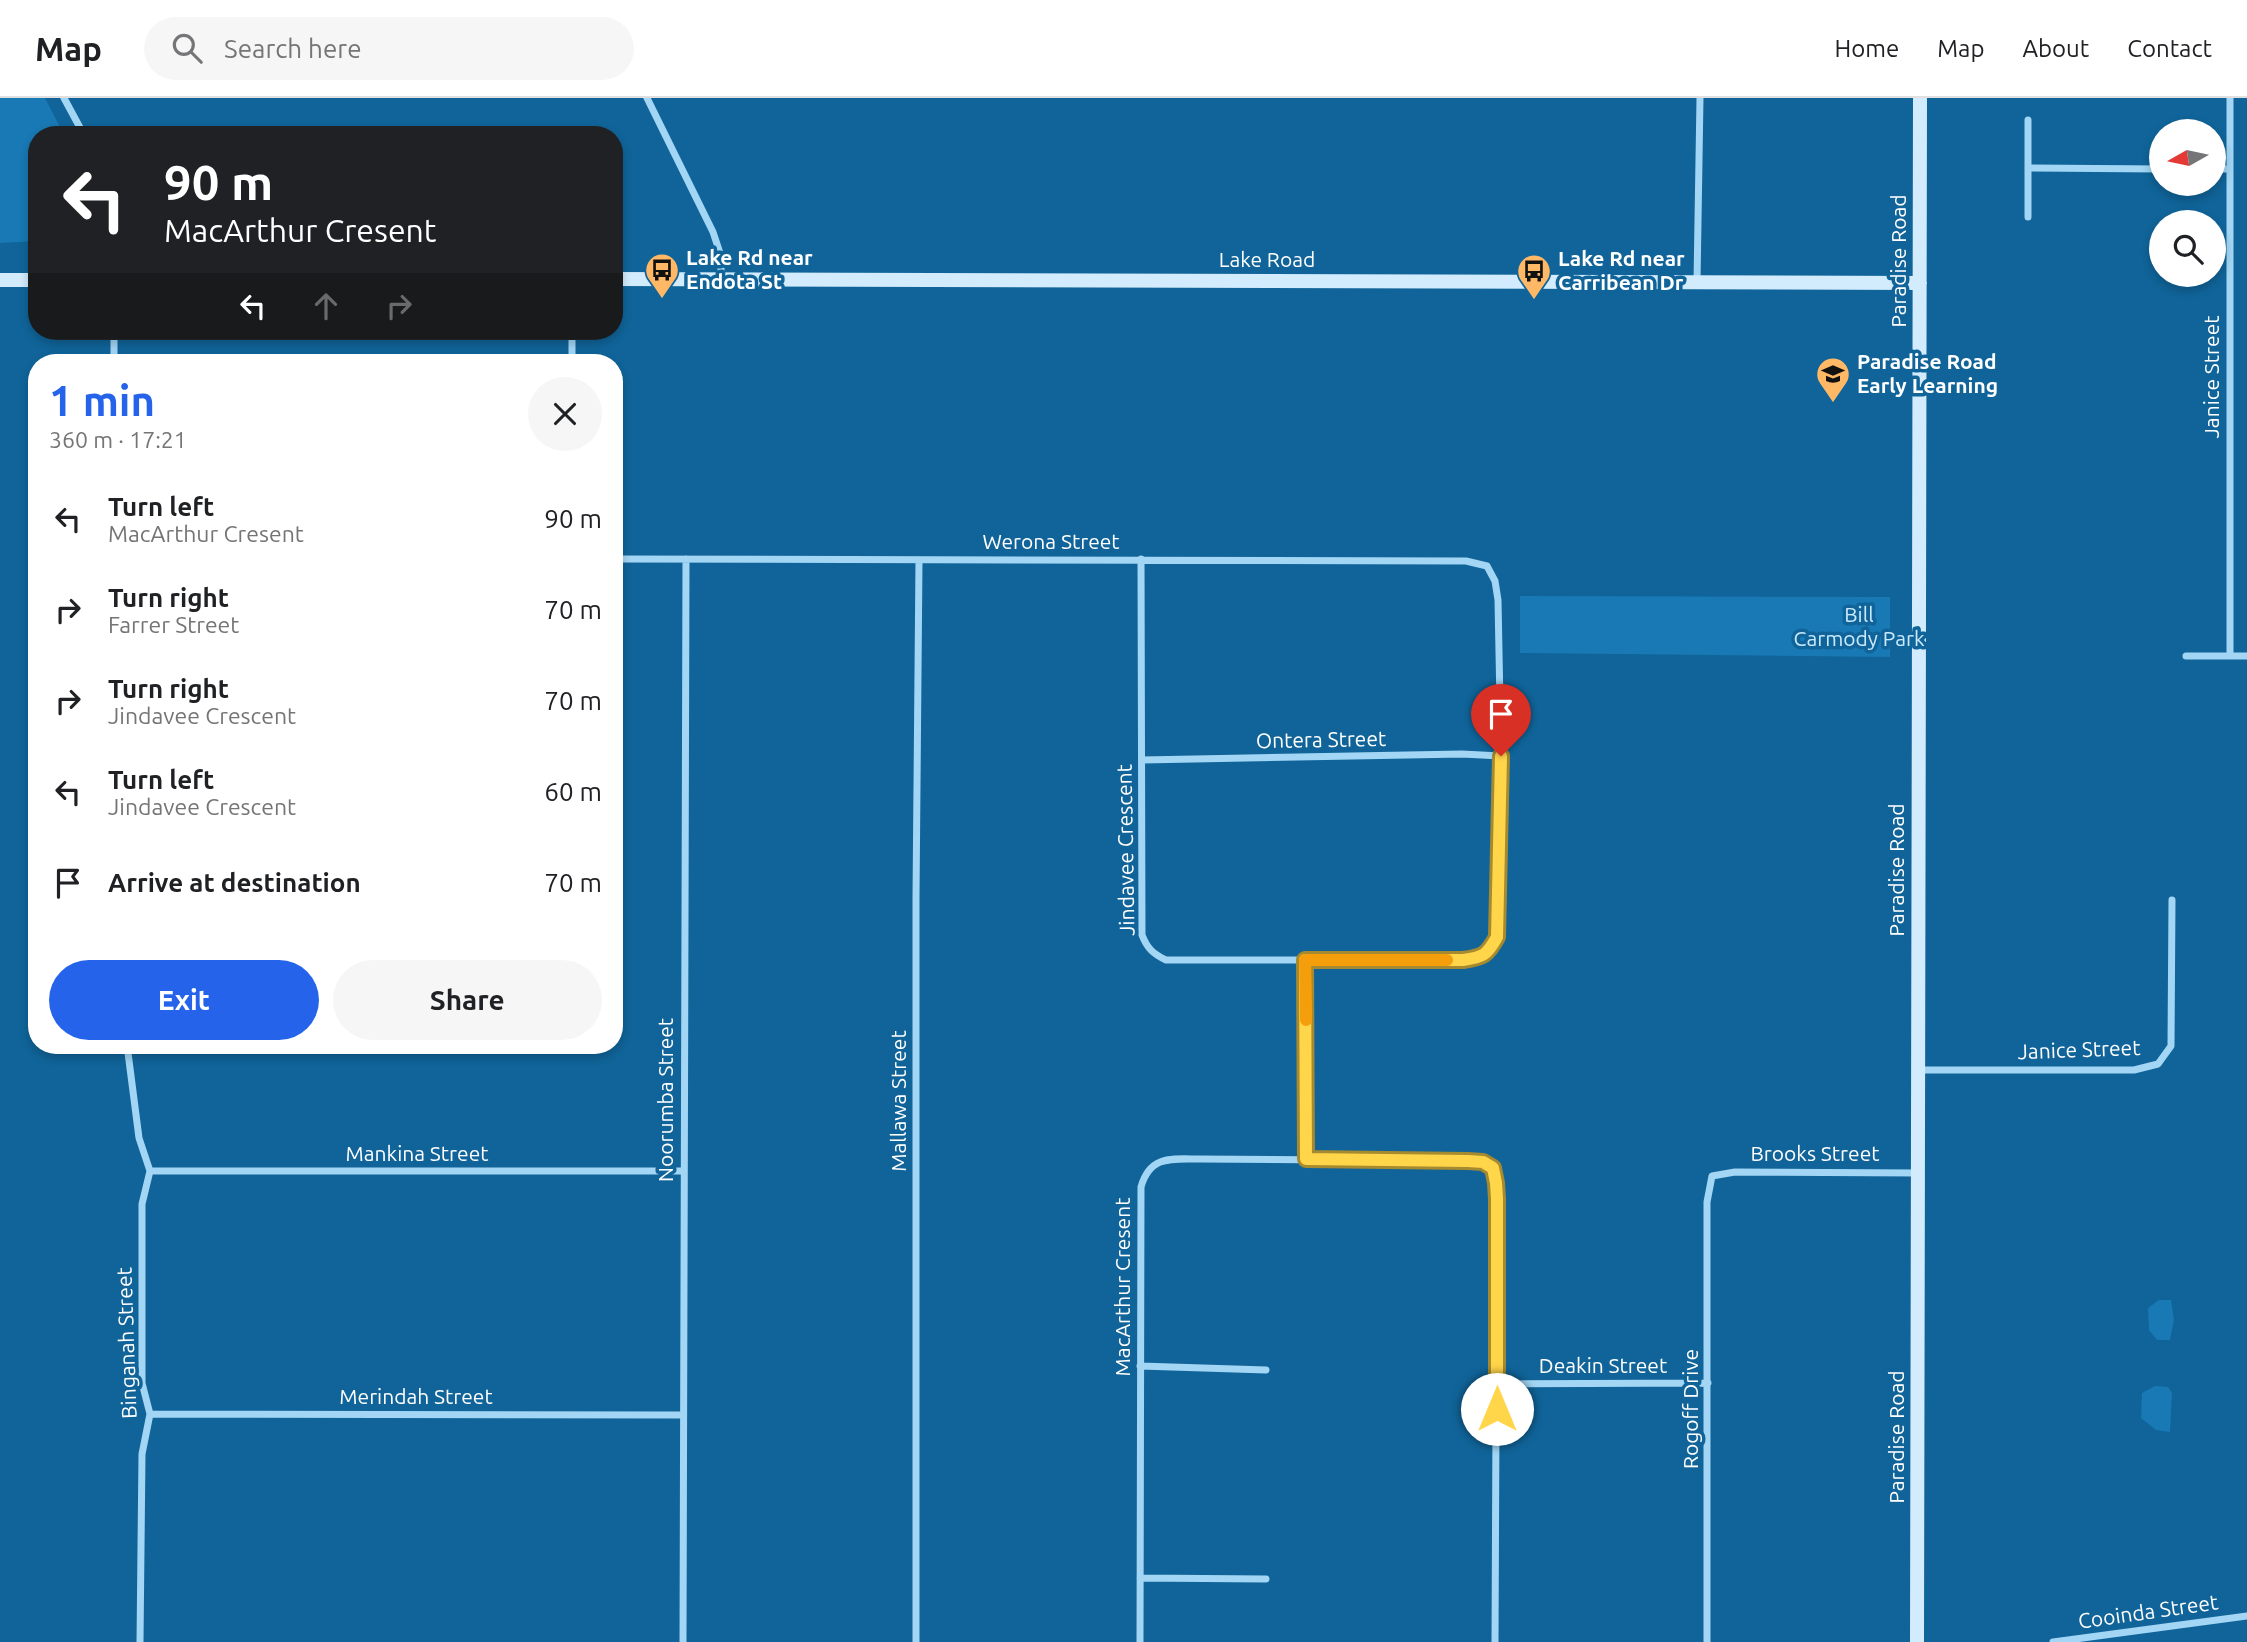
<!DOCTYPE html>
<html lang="en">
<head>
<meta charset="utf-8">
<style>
  body { margin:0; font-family:Ubuntu,sans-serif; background:#f6f6f6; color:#202124; height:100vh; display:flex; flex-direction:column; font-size:26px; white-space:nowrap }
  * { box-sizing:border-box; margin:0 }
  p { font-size:23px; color:#757577 }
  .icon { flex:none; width:38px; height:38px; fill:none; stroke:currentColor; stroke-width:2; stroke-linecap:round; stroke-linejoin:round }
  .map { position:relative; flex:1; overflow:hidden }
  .panel { position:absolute; left:28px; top:256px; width:595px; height:700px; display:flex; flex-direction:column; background:#fff; border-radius:28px; box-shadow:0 4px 10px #0003 }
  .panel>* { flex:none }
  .hud { position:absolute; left:28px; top:28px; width:595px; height:214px; border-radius:28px; box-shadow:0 4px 10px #0003; background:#202124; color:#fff; overflow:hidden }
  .needle { width:46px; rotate:261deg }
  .buttons { position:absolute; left:2149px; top:21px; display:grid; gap:14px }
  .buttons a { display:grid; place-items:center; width:77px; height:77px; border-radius:50%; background:#fff; box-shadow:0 4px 10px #0003; font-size:35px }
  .pin { position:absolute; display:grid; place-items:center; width:60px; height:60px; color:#fff; margin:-72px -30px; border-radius:50% 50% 50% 0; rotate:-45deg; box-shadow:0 0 7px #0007 }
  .pin .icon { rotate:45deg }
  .me { position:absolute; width:77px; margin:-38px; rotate:0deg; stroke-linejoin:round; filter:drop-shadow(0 0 5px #0008) }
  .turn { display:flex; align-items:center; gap:24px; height:147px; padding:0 21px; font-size:32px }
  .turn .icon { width:91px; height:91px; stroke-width:2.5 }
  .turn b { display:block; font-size:49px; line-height:60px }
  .lanes { display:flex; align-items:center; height:66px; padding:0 21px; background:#0003; justify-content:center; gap:35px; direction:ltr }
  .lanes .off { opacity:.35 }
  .round { display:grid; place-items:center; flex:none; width:74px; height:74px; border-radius:37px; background:#f6f6f6 }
  .overview { display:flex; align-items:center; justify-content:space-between; height:119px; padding:0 21px }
  h1 { font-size:42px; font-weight:600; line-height:52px; color:#2563eb }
  .action { display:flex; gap:14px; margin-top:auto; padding:14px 21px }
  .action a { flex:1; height:80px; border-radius:42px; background:#2563eb; color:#fff; font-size:28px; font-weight:600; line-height:80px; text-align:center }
  .action a+a { background:#f6f6f6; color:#202124 }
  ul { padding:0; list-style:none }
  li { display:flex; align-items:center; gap:21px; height:91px; padding:0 21px }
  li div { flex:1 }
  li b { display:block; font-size:26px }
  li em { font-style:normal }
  header { display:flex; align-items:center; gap:42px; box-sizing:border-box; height:98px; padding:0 35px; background:#fff; border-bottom:2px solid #e0e0e0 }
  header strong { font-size:33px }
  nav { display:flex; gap:38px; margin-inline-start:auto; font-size:24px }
  .search { width:490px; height:63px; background:#f6f6f6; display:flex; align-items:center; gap:18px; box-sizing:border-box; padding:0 24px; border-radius:38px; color:#757577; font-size:26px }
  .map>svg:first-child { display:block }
  .green { fill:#1879b4 }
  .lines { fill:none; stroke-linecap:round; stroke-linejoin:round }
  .street { stroke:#a2d6f4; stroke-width:7 }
  .secondary { stroke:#d2ecfd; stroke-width:14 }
  .route-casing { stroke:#a68a30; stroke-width:18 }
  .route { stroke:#ffd54a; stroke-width:12 }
  .slow { stroke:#f59e0b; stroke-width:12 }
  .labels { text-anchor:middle; stroke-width:7; stroke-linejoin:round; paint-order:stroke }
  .poi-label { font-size:21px; font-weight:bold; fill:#fff; stroke:#106499; text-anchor:start }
  .street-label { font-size:21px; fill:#fff; stroke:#106499 }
  .park-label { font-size:21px; fill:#caebfe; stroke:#106499 }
</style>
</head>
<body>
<header>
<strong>Map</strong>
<div class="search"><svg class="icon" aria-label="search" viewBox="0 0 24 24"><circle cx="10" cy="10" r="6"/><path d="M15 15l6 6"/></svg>Search here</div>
<nav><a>Home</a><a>Map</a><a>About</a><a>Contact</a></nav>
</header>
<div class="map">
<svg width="2247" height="1544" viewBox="0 0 2247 1544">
  <rect width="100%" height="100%" fill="#106499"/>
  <path class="green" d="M0,0H45L64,37H37V143L0,145Z
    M1520,498L1890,499V559L1520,555Z
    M2159,1202H2171L2174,1222L2170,1242H2157L2149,1232L2148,1210Z
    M2155,1288L2168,1289L2172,1295L2170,1334L2156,1332L2141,1320L2142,1295Z"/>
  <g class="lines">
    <path class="street" d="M64,0L84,37
      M647,0L713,134L721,158V180
      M2028,70L2161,71
      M2214,71H2230
      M2028,119V22
      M1697,184L1700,0
      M114,264V233
      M572,264V233
      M614,461L1466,463L1487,468L1495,483L1498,502L1501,658L1497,839C1487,857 1484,859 1463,862H1166C1153,856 1147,850 1142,837L1141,461
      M2186,558H2247
      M2230,558V0
      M1142,662L1462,656L1501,658
      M1305,862L1306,1061
      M127,947L139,1040L150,1073L142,1106V1285L150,1316L142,1356L140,1544
      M1918,972H2134L2158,966L2171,948L2172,802
      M150,1073H684
      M1140,1268L1266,1272
      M1497,1286L1708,1285
      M150,1316L682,1317
      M1140,1480L1266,1481
      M683,1544L686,461
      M916,1544V800L919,462
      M1140,1544L1141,1089C1150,1057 1172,1061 1200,1061L1468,1063L1483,1064L1493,1070L1496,1085L1497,1101L1495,1544
      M1707,1544V1104L1712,1078L1735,1074L1919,1075
      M2053,1544L2247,1518"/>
    <path class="secondary" d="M614,181L1920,185
      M0,182H37
      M1917,1544L1920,0"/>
  </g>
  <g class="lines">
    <g class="route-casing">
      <path id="route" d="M1497,1311V1101L1496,1085L1493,1070L1483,1064L1468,1063L1306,1061L1305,862H1463C1484,859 1487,857 1497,839L1501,658"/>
    </g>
    <use href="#route" class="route"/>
    <path class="slow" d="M1306,922L1305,862H1447"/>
  </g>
  <defs>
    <g id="bus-pin" transform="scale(1.75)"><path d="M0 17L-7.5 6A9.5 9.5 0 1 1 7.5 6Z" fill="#ffb865" stroke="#106499"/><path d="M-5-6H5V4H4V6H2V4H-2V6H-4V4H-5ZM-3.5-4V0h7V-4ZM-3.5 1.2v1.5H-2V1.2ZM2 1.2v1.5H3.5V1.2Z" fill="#111"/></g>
    <g id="school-pin" transform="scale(1.75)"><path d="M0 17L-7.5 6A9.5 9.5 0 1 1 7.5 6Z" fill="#ffb865" stroke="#106499"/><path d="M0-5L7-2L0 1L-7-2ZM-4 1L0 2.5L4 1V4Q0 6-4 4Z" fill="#111"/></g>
  </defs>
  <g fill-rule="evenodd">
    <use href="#bus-pin" x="662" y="172"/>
    <use href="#bus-pin" x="1534" y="173"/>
    <use href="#school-pin" x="1833" y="276"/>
  </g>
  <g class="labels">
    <g class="poi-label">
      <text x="686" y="167">Lake Rd near<tspan x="686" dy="24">Endota St</tspan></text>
      <text x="1558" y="168">Lake Rd near<tspan x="1558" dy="24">Carribean Dr</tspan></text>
      <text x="1857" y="271">Paradise Road<tspan x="1857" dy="24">Early Learning</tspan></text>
    </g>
    <g class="street-label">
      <text x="1267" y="169">Lake Road</text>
      <text transform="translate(1899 163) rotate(-90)" y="7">Paradise Road</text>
      <text transform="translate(2212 279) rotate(-90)" y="7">Janice Street</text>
      <text x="1051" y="451">Werona Street</text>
      <text transform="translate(1321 642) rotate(-1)" y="7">Ontera Street</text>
      <text transform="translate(1126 752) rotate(-91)" y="7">Jindavee Crescent</text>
      <text transform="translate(1897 772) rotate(-90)" y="7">Paradise Road</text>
      <text transform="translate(2079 952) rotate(-2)" y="7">Janice Street</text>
      <text transform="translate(666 1002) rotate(-90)" y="7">Noorumba Street</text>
      <text transform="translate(899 1003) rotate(-90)" y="7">Mallawa Street</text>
      <text x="417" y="1063">Mankina Street</text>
      <text x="1815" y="1063">Brooks Street</text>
      <text transform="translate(1123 1189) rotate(-90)" y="7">MacArthur Cresent</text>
      <text transform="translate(127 1245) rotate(-92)" y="7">Binganah Street</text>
      <text x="1603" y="1275">Deakin Street</text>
      <text x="416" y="1306">Merindah Street</text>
      <text transform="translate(1691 1311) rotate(-90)" y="7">Rogoff Drive</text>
      <text transform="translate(1897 1339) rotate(-90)" y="7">Paradise Road</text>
      <text transform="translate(2148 1514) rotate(-8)" y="7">Cooinda Street</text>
    </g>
    <g class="park-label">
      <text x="1859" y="524">Bill<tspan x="1859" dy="24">Carmody Park</tspan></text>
    </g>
  </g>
</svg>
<div class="buttons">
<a><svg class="needle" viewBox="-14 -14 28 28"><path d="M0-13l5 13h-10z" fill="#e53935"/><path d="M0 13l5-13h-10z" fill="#757577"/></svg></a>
<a><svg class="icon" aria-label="search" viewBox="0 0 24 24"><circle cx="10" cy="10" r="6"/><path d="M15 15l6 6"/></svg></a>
</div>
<div class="pin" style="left:1501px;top:658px;background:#d93025"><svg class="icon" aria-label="arrive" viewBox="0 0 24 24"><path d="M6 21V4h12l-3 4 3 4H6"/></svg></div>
<svg class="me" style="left:1497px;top:1311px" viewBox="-20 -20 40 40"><circle r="19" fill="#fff"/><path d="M0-13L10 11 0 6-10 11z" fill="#ffd54a"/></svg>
<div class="hud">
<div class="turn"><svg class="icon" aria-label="left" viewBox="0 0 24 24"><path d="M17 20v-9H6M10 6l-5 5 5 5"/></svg><div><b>90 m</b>MacArthur Cresent</div></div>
<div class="lanes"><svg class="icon" aria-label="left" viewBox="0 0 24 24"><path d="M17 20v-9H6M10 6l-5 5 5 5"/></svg><svg class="icon off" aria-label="ahead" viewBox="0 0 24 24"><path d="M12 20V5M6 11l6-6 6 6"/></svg><svg class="icon off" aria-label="right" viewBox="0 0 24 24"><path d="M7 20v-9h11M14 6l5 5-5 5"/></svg></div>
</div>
<section class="panel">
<div class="overview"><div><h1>1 min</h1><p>360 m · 17:21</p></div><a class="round"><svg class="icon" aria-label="close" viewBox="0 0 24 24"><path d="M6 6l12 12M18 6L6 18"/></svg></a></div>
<ul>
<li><svg class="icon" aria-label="left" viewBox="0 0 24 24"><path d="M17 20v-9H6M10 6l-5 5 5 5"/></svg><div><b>Turn left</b><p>MacArthur Cresent</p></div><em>90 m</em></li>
<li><svg class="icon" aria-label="right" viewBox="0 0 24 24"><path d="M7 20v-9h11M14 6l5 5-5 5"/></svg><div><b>Turn right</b><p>Farrer Street</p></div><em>70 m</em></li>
<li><svg class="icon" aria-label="right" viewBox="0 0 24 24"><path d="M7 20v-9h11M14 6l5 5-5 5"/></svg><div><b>Turn right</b><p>Jindavee Crescent</p></div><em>70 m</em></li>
<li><svg class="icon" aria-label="left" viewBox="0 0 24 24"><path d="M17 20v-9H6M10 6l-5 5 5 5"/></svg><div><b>Turn left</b><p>Jindavee Crescent</p></div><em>60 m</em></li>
<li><svg class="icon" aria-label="arrive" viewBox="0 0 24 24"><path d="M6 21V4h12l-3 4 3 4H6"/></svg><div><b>Arrive at destination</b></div><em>70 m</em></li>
</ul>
<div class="action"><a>Exit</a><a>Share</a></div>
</section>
</div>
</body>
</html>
